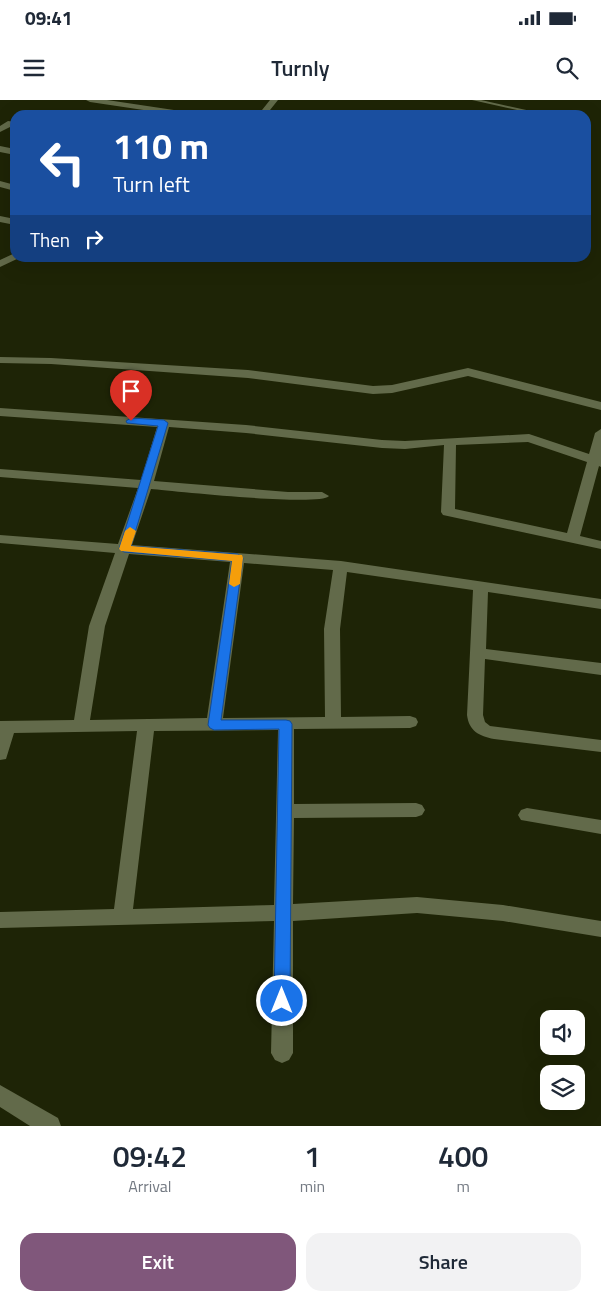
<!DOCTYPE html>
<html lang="en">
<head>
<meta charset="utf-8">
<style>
  body { margin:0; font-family:"Titillium Web",sans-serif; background:#f2f2f3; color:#1f2937; height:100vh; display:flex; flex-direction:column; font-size:19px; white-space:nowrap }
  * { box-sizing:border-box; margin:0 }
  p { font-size:16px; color:#747a83 }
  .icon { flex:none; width:28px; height:28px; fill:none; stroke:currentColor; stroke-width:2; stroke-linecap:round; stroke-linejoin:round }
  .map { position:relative; height:1026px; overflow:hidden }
  .drawer { display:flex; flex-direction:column; background:#fff; flex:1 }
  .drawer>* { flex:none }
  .hud { position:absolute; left:10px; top:10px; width:581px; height:152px; border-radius:15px; box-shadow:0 5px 20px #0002; background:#1a4fa0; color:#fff; overflow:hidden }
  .buttons { position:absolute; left:540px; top:910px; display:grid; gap:10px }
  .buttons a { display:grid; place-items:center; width:45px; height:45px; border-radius:10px; background:#fff; box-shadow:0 5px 20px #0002; font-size:25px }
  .pin { position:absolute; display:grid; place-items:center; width:42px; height:42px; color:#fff; margin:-51px -21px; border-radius:50% 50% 50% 0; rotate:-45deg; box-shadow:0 0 5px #0007 }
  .pin .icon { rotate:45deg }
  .me { position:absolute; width:55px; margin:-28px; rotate:0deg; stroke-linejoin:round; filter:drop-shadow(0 0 4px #0008) }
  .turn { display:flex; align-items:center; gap:18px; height:105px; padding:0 20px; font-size:22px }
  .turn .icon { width:65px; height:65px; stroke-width:2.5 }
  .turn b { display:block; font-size:35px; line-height:42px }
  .then { display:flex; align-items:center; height:48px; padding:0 20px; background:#0003; gap:10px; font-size:19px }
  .eta { display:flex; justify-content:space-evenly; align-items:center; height:85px; text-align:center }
  .eta b { font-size:30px; font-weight:600; line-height:35px }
  .cta { display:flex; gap:10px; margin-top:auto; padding:10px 20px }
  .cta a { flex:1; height:58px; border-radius:15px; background:#80577b; color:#fff; font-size:20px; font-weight:600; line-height:58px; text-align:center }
  .cta a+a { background:#f2f2f3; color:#1f2937 }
  .status { display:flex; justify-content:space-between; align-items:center; height:35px; padding:0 25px; background:#fff; direction:ltr }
  .status svg { height:14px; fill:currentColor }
  header { display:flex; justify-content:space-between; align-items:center; height:65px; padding:0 20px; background:#fff; font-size:22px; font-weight:600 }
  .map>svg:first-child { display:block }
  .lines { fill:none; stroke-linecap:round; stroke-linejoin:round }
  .service { fill:#626a4a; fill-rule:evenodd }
  .minor { fill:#626a4a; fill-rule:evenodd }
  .secondary { fill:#626a4a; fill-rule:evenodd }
  .route { fill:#1a73e8; stroke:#114b97 }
  .slow { fill:#f59e0b }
</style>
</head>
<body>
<div class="status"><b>09:41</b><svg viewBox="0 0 49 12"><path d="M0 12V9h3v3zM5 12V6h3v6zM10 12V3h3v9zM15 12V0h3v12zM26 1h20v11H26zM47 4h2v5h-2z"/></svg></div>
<header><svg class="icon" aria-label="menu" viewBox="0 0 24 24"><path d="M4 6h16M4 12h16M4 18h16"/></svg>Turnly<svg class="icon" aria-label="search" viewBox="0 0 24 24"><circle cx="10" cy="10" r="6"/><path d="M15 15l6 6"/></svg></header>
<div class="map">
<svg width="601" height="1026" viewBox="0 0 601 1026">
  <rect width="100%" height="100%" fill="#1e2406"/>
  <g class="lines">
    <path class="service" d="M472,0H481L549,15H540Z"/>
    <path class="minor" d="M86,0H107L194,13L198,15H177L90,2Z
      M270,0H278L266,15H258Z
      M8,21L15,22V26H12L0,32V26Z
      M0,46L15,49V55L0,52Z
      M0,81L15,85V91L0,87Z
      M0,116L15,119V125L0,122Z
      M15,153V158H19L0,167V160Z
      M0,257L51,258L248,270L373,286L392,285L468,268L601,302V310L468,276L392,293L373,294L248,278L51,264L0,263Z
      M0,308L246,325L382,340L405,341L529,334L589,354L595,333L601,329V367L599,366L580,436L601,441V449L443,415L441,412L444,345L405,349L382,348L246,333L169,327L154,381L288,392H322L329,396C320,407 174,391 151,389L132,445L341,461L601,499V509L488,492L486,549L601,563V575L485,559L483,615L485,622L490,626L601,640V652L494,639C479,636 469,631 467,615L473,490L347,472L340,529L341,617L410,616L416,618L418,622L416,626L410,628L294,629V704L416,703L422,705L425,710L422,715L416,717L294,718L293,804L417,797L503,805L601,821V837L503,821L417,813L293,821V953L289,960L282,963L275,960L271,953L274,821L0,828V812L114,809L137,631L14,633L6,659L0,660V621L74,620L89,526L115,453L0,443V435L118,444L138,388L0,377V369L141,380L157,327L0,316ZM528,342L587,362L567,433L455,409L456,345ZM129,454L230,462L207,618L90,620L105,526ZM244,463L333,470L324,529L325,617L223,618ZM278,630L274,805L133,809L154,631Z
      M527,708L601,720V734L521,720L518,715L521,710Z"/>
    <path class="secondary" d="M0,985L58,1018L61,1026H30L0,1007Z"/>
  </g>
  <path class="route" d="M131,318L164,320L168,323L131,446L238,454L243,458L221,620H286L290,621L292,624L290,901L288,906L282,908L277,906L274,901L279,629L214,630L210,628L208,625L232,461L124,452L119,449L158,326L127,323L126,321Z"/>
  <path class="slow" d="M130,427L136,431L131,446L242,455L243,458L240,484L234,487L229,484L232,461L121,451L119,449L125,431Z"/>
</svg>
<div class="buttons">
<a><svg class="icon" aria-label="sound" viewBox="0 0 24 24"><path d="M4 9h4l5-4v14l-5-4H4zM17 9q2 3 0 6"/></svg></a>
<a><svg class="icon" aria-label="layers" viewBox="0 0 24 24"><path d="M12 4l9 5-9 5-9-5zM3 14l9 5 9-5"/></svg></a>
</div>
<div class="pin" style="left:131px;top:321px;background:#d93025"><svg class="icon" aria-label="arrive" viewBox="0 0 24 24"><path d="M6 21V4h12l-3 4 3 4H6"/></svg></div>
<svg class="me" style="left:282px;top:901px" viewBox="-20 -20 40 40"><circle r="17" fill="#1a73e8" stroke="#fff" stroke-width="3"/><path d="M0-11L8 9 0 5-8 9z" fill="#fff"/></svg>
<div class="hud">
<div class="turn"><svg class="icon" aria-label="left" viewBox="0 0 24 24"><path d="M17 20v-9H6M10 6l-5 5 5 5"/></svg><div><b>110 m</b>Turn left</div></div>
<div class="then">Then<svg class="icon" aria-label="right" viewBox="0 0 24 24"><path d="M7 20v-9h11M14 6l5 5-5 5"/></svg></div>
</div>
</div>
<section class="drawer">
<div class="eta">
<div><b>09:42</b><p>Arrival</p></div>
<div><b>1</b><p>min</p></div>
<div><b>400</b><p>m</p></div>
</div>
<div class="cta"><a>Exit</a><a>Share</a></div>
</section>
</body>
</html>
